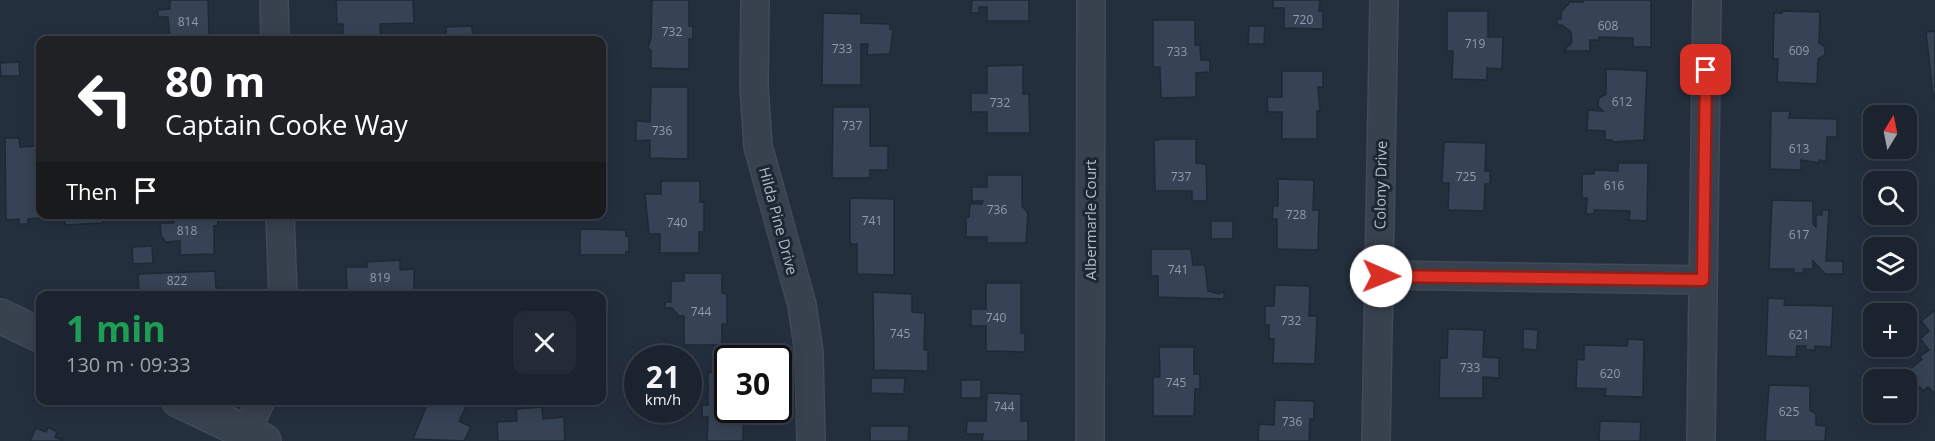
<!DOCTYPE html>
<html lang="en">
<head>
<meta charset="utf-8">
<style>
  body { margin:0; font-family:"Open Sans",sans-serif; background:#242b36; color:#f1f3f6; height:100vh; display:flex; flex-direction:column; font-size:22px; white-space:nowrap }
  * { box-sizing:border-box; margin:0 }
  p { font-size:20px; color:#a0a4aa }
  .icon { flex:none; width:33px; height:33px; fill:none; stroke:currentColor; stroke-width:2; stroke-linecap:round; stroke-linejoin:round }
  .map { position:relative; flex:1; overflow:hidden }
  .side { position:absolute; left:36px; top:291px; width:570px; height:114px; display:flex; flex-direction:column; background:#1b232e; border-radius:12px; box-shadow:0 3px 15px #0003,0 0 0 2px #39404a }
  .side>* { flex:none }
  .hud { position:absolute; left:36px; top:36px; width:570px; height:183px; border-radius:12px; box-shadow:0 3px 15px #0003,0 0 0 2px #39404a; background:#202124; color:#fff; overflow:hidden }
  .needle { width:39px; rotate:10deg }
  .controls { position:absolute; left:1863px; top:105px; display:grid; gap:12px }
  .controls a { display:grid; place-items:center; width:54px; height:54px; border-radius:12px; background:#1b232e; box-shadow:0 3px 15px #0003,0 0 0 2px #39404a; font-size:30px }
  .speed { position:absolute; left:624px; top:345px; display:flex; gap:12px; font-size:30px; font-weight:700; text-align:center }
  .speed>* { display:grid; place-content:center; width:78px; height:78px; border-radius:50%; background:#1b232e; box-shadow:0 3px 15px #0003,0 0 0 2px #39404a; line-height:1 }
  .speed small { font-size:15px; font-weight:400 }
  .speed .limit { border:3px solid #111; border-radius:9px; background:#fff; color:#111 }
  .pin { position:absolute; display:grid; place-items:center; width:51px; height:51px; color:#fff; margin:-26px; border-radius:12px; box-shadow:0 3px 9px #0006 }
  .me { position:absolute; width:66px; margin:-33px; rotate:91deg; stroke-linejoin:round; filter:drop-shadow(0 0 4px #0008) }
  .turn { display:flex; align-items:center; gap:21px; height:126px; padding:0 30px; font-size:27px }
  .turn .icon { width:78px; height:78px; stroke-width:2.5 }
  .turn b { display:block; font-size:42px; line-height:51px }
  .then { display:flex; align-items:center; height:57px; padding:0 30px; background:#0003; gap:12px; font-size:22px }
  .round { display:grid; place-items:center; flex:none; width:63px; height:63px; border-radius:12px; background:#242b36 }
  .overview { display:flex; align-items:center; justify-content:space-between; height:102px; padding:0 30px }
  h1 { font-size:36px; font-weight:700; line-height:45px; color:#1e9e55 }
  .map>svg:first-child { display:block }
  .building { fill:#364354; stroke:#1f2835; stroke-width:1.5 }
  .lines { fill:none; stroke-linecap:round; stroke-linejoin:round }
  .minor-casing { stroke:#414a57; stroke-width:30 }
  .tertiary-casing { stroke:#414a57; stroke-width:36 }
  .minor { stroke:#38414e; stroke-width:27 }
  .tertiary { stroke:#38414e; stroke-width:33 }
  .route-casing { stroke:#8d1f18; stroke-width:15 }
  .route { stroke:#d93025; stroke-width:10 }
  .labels { text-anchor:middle; stroke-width:6; stroke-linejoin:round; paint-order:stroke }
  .number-label { font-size:12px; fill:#929caa }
  .street-label { font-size:15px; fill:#b4bcc9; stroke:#1d2633 }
</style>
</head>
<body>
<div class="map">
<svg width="1935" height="441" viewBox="0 0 1935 441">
  <rect width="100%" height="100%" fill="#242f3e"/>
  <path class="building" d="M170,0H208L209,40H170L168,17H158V10L170,9Z
    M336,0H413L414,23L380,24L381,40H343V24H337Z
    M652,0H689V26H693V39H689V69L651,68V51L648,48L651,38Z
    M972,0H1029V21H987V7H979V13H971Z
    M1273,0H1320L1319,11H1323V29L1284,28V8H1273Z
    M1583,0H1651V47H1633V38L1599,37V40H1590V51H1564L1572,42L1571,32L1562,25H1557V19H1561V12L1570,2H1583Z
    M1447,11H1488V37H1503L1502,69L1487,68V80L1452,79L1453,51H1447Z
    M1782,11L1820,12L1819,43L1825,47V55L1818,59L1817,84L1777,82L1778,59H1773L1774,13H1782Z
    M823,13L861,14V23L890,24V29H893L890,54L867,55L868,44H861V85H822Z
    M1153,20H1195V45H1200L1201,60H1210V72L1196,73V97L1161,98L1160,67H1153Z
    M472,26L473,40H446V27Z
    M1249,26H1265L1264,44H1248Z
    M1935,31V97L1933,95L1926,32Z
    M19,62L20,76H1L0,63Z
    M1023,65V94H1029L1030,133H987V112H971V93H987V66Z
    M1606,69L1647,71L1644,140L1612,142V140H1605V131L1587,130L1588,110L1603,111L1598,106L1599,98L1606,94Z
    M1282,71H1323V87H1318L1320,111H1317V139H1282V112H1268L1267,97H1282Z
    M651,87H688V159L650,158V140L636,141V121L650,122Z
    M833,107H870V146H888V170H870V178H832Z
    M1771,111H1790L1789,118L1837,119V137H1827L1826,161L1819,160V163L1801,160V170L1770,169Z
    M5,138H19L20,147L38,146L41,218L28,219V224H19V219L6,220Z
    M1161,139H1196V163L1206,164L1207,201H1192V191H1155L1154,141Z
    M1444,142L1486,143L1485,171H1490V184H1485L1484,211L1448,210L1449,183H1442Z
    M1618,163H1648L1647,221L1629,220L1630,211L1594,210V214H1586L1587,198H1582V174H1594V170L1618,171Z
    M987,175H1022V206L1028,213L1026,243H987V237H966V217H969L970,204H982L983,201H972V187H987Z
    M1278,179L1314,180L1313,210H1319L1318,250L1277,249V219H1272L1273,206H1278Z
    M661,181H700V202H704V232H699V253H660V234H649L645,194H661Z
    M850,198L894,199V275L857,274V244H850Z
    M1772,200L1813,201V224L1816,227V215H1822V210H1829L1826,261H1843V274H1825L1813,261V269H1803L1804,273H1794V269H1769Z
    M65,214H103V223L65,225Z
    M174,214H218V226H214V254L180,255V241L166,242L161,236L160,223H174Z
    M1211,221H1233V239H1211Z
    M580,229L626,230V236L629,237V252H626V255H580Z
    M152,246L153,263L133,264L132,247Z
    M1151,249H1191L1193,265H1205L1208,291L1219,294L1224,291V299L1158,297V276H1151Z
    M400,260V270L414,269V296H356V292L347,293L346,267H367V262Z
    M215,271L216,288H221L222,296H139L138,274Z
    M684,273H722V293L727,294V324H722V345H684V316H679L672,308H665V302H671V281H684Z
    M986,283H1021V333H1025V352L986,351V326H971V309H986Z
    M1275,285L1310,286L1309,316H1317L1315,364L1273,363L1274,339H1269V325H1265V306H1274Z
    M873,292L912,294V312L925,313L924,350H928V371L874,370Z
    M1768,298L1785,299L1784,305L1833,306L1831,347L1815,346V350H1806V346H1797L1796,357L1766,356Z
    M1935,310V394L1928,387L1923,391L1907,372L1922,359L1919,357L1929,350L1920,339L1929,331L1921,321Z
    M1448,329L1484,330L1483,357L1499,358V378L1483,377V398H1439L1440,358H1447Z
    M1523,329L1538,330L1537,350L1523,349Z
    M1628,339L1644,340L1643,397L1605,396L1606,389L1576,388L1577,359L1584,360V345L1627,346Z
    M1159,347H1194V374H1200V389H1195L1194,416H1153V377H1160Z
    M708,372L728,373V410H744L743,441H707L708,417H702V405H708Z
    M871,378H905L904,394L871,393Z
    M961,380H981V398H961Z
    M1769,385L1810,386V410L1816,414V425L1826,426L1825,441H1765Z
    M987,393L1021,394V421H1028V441H982L983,434H966L967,421H986Z
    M429,400L469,401L459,421L471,427L464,441L413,439Z
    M1275,400L1314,401V419H1310L1309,441H1258L1259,424L1274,425Z
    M542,407L543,419L564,417L565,441H498L497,422L517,421L516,409Z
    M1600,421L1641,422L1640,441H1599Z
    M870,426H909L908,441H870Z
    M48,427L57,432L55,437L64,441H30L36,428L46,432Z"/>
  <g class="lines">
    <g class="minor-casing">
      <path id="minor" d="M274,0L275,40
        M755,0L754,86L758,146L802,305L809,353L811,441
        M280,214L283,296
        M1381,275L1703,280
        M246,433L261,400
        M1090,441L1091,0
        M1376,441L1384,0
        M1701,441L1707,0"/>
    </g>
    <g class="tertiary-casing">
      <path id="tertiary" d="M0,316L40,335
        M178,400L264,441"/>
    </g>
    <use href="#minor" class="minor"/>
    <use href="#tertiary" class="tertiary"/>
  </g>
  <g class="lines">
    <g class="route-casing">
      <path id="route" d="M1381,276L1703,280L1706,70"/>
    </g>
    <use href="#route" class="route"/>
  </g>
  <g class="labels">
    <g class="number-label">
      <text x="1303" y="24">720</text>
      <text x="188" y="26">814</text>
      <text x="1608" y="30">608</text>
      <text x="672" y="36">732</text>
      <text x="1475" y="48">719</text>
      <text x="842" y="53">733</text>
      <text x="1799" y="55">609</text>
      <text x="1177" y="56">733</text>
      <text x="1622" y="106">612</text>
      <text x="1000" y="107">732</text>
      <text x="852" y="130">737</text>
      <text x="662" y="135">736</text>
      <text x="1799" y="153">613</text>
      <text x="1181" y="181">737</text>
      <text x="1466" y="181">725</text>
      <text x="1614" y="190">616</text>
      <text x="997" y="214">736</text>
      <text x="1296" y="219">728</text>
      <text x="872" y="225">741</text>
      <text x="677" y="227">740</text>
      <text x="187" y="235">818</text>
      <text x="1799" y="239">617</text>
      <text x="1178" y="274">741</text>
      <text x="380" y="282">819</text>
      <text x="177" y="285">822</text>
      <text x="701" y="316">744</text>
      <text x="996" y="322">740</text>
      <text x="1291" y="325">732</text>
      <text x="900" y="338">745</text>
      <text x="1799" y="339">621</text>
      <text x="1470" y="372">733</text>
      <text x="1610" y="378">620</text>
      <text x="1176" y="387">745</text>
      <text x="1004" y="411">744</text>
      <text x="1789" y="416">625</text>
      <text x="1292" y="426">736</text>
    </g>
    <g class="street-label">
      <text transform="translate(1381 185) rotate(-89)" y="5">Colony Drive</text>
      <text transform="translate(1091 220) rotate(-90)" y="5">Albermarle Court</text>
      <text transform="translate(778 221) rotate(75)" y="5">Hilda Pine Drive</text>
    </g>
  </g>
</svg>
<div class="controls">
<a><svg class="needle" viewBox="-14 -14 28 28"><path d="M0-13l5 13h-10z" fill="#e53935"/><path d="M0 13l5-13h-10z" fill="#a0a4aa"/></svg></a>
<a><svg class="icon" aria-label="search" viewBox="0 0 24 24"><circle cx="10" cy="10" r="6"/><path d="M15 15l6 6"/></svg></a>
<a><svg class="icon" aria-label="layers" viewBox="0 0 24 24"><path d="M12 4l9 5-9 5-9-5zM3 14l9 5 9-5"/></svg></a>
<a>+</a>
<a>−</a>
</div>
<div class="speed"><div>21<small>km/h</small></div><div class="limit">30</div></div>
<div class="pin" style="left:1706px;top:70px;background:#d93025"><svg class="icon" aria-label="arrive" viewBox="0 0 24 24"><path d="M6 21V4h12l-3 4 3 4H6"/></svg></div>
<svg class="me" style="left:1381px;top:276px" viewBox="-20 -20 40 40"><circle r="19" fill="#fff"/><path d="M0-13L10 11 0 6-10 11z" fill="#d93025"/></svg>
<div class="hud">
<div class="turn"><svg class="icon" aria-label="left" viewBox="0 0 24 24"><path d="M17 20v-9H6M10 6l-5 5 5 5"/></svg><div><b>80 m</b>Captain Cooke Way</div></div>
<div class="then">Then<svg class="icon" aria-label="arrive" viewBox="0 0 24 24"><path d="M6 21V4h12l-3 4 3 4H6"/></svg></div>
</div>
<section class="side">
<div class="overview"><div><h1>1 min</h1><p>130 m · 09:33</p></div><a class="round"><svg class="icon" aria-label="close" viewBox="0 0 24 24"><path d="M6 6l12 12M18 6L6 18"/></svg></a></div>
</section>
</div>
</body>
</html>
